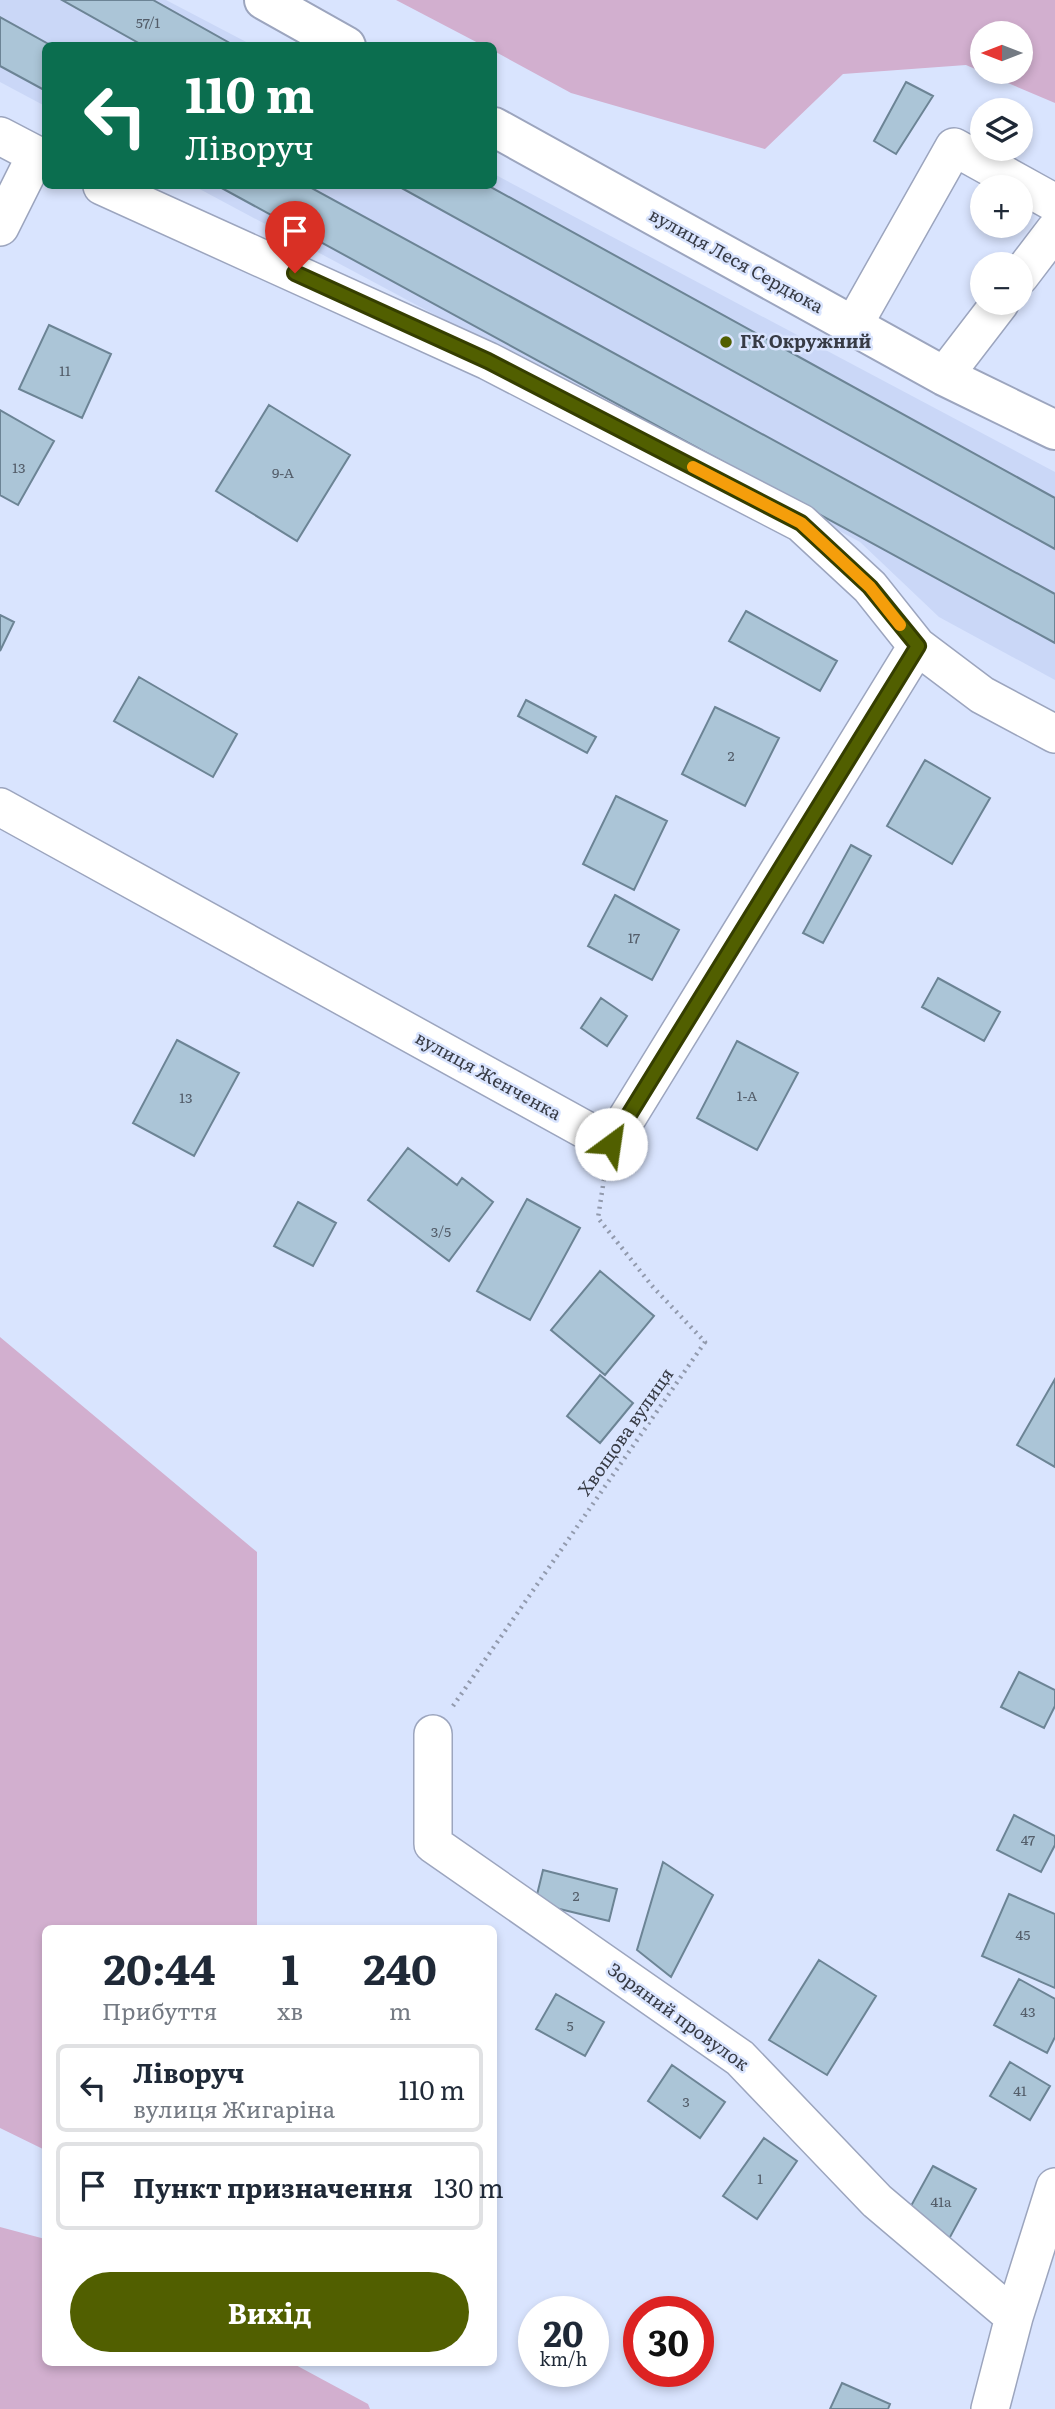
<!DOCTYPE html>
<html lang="uk">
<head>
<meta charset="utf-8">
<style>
  body { margin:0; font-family:Literata,serif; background:#f6f6f7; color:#1f2937; height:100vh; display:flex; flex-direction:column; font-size:26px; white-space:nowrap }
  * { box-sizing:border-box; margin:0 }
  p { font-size:23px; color:#747a83 }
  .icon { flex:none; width:38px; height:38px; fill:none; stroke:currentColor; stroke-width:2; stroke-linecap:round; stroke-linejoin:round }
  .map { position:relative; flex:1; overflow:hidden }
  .sheet { position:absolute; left:42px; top:1925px; width:455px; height:441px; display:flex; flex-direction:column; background:#fff; border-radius:10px; box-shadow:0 4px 10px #0003 }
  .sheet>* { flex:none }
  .hud { position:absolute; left:42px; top:42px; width:455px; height:147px; border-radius:10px; box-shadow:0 4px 10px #0003; background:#0b6e4f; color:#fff; overflow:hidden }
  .needle { width:46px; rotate:270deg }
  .buttons { position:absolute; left:970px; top:21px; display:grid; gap:14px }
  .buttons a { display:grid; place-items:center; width:63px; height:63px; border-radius:50%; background:#fff; box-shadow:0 4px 10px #0003; font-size:35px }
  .speed { position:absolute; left:518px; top:2296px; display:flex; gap:14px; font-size:35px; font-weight:700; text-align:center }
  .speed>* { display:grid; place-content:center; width:91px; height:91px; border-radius:50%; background:#fff; box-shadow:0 4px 10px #0003; line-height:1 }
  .speed small { font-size:18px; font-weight:400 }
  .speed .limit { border:10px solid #d22; background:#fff; color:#111 }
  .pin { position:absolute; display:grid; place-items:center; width:60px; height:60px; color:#fff; margin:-72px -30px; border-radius:50% 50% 50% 0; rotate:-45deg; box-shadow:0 0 7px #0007 }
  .pin .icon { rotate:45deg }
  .me { position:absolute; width:77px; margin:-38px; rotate:31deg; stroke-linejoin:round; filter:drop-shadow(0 0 5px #0008) }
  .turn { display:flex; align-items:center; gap:24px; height:147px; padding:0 28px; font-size:32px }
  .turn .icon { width:91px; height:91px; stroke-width:2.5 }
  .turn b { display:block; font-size:49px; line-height:60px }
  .eta { display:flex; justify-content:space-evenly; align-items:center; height:119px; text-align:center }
  .eta b { font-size:42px; font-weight:700; line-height:49px }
  .action { display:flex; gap:14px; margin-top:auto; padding:14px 28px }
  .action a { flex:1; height:80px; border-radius:42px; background:#515f00; color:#fff; font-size:28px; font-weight:700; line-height:80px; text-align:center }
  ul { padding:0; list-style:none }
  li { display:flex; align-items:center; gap:21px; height:88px; margin:0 14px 10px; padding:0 14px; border:4px solid #e0e1e3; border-radius:10px }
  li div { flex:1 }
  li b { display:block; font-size:26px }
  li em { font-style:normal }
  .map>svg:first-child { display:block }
  .built { fill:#cad7f7 }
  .green { fill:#d2afcf }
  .building { fill:#abc5d7; stroke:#6c8495; stroke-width:2 }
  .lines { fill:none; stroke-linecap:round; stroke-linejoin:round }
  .minor-casing { stroke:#9ca5be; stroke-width:40 }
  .major-casing { stroke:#9ca5be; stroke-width:42 }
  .path { stroke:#929aad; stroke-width:4.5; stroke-dasharray:2 5; stroke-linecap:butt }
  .minor { stroke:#fff; stroke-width:37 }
  .major { stroke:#fff; stroke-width:38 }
  .route-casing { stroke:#353e00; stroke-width:18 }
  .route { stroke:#515f00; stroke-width:12 }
  .slow { stroke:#f59e0b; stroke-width:12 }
  .poi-dot { fill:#515f00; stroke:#d9e4fe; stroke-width:2.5 }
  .labels { text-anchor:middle; stroke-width:5; stroke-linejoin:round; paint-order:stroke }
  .number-label { font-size:14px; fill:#545e6a }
  .street-label { font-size:18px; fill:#373b45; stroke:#d9e4fe }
  .poi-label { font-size:18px; font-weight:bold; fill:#373b45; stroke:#d9e4fe; text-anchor:start }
</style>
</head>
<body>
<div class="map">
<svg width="1055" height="2409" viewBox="0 0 1055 2409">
  <rect width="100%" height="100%" fill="#d9e4fe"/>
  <path class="built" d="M0,0H166L252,45L46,46L45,106L0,82Z
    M494,174L1055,472V680L939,617L860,542L194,186H494Z"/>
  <path class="green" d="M396,0H1055V103L982,72H1020V33H982V72L966,65L843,74L765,149L571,93L494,51V46L482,45Z
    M0,1337L257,1552V1928H46L45,2150L0,2128Z
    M0,2227L45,2239L46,2362L292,2363L368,2404L370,2409H0Z"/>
  <path class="building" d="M62,0H153L235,46H144Z
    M0,17L52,46H46V91L0,66Z
    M906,82L933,96L896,154L874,141Z
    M218,186H308L1055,594V643Z
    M398,186H489L1055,498V549Z
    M49,325L111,354L82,418L19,389Z
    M269,405L350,455L297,541L216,491Z
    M0,410L54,441L18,505L0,495Z
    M746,611L837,661L820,691L729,641Z
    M0,615L14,622L0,651Z
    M139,677L237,734L213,777L114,721Z
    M526,700L596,737L587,753L518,716Z
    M715,707L779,738L745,806L682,774Z
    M925,760L990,798L952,864L887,826Z
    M616,796L667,821L634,890L583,864Z
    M851,845L871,856L823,943L803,933Z
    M615,895L679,930L652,980L588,946Z
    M938,978L1000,1012L984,1041L922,1007Z
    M601,998L627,1016L607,1046L581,1028Z
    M177,1040L239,1073L194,1156L133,1123Z
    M737,1041L798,1073L757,1150L697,1118Z
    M408,1148L457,1185L462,1178L493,1202L449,1261L368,1200Z
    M527,1199L580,1228L530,1320L477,1291Z
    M298,1202L336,1223L313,1266L274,1246Z
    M600,1271L654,1316L605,1375L551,1330Z
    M600,1375L633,1403L600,1443L567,1416Z
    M1055,1379V1467L1017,1445Z
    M1019,1672L1055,1690V1706L1044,1728L1001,1707Z
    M1014,1815L1055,1836V1845L1041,1872L997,1850Z
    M663,1862L713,1895L671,1977L637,1950Z
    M543,1870L617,1889L609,1921L535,1903Z
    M1009,1894L1055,1914V1988L982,1956Z
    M819,1960L876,1996L827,2075L769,2040Z
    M1019,1979L1055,1999V2037L1047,2053L994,2025Z
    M556,1994L604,2022L585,2056L536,2029Z
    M1010,2062L1050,2086L1030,2120L990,2096Z
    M672,2065L725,2102L700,2138L648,2101Z
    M764,2138L797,2161L757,2219L723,2196Z
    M933,2166L976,2189L949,2239L906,2215Z
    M842,2383L890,2404L888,2409H830Z"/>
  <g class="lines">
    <g class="minor-casing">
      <path id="minor" d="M0,136L46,160
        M102,186L488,361L801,523L870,587L917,646L982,695L1055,734
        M0,227L36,155
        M1020,276L1055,230
        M853,326L954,147L1055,203
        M944,376L1000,303
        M0,807L611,1144L917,646
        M433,1734V1844L740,2058L877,2201L1014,2317
        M990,2409L1014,2317L1055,2187"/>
    </g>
    <g class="major-casing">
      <path id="major" d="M264,0L346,46
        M494,127L944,376L1055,430"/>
    </g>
    <path class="path" d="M453,1706L705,1342L653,1287L598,1218L604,1179"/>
    <use href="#minor" class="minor"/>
    <use href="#major" class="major"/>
  </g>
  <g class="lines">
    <g class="route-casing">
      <path id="route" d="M295,273L488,361L801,523L870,587L918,646L611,1144"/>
    </g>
    <use href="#route" class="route"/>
    <path class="slow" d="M693,467L801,523L870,587L900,625"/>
  </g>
  <circle class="poi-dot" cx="726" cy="342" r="7"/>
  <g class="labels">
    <g class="number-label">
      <text x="148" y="28">57/1</text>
      <text x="65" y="376">11</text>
      <text x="19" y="473">13</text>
      <text x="283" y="478">9-А</text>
      <text x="731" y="761">2</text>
      <text x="634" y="943">17</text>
      <text x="747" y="1101">1-А</text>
      <text x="186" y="1103">13</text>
      <text x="441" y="1237">3/5</text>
      <text x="1028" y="1845">47</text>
      <text x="576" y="1901">2</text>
      <text x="1023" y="1940">45</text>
      <text x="1028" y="2017">43</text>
      <text x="570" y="2031">5</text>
      <text x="1020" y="2096">41</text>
      <text x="686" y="2107">3</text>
      <text x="760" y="2184">1</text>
      <text x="941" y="2207">41а</text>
    </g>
    <g class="street-label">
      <text transform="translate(736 261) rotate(29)" y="6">вулиця Леся Сердюка</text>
      <text transform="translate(488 1076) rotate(29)" y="6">вулиця Женченка</text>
      <text transform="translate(626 1432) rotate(-55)" y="6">Хвощова вулиця</text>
      <text transform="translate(678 2017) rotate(36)" y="6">Зоряний провулок</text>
    </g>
    <g class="poi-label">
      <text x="740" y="348">ГК Окружний</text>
    </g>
  </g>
</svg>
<div class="buttons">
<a><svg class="needle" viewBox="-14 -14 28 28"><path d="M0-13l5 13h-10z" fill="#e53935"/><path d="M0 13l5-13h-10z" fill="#747a83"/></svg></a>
<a><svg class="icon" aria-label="layers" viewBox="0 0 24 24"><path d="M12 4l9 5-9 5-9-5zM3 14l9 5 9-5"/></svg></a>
<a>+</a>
<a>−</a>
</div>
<div class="speed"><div>20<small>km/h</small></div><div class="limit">30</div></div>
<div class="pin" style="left:295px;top:273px;background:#d93025"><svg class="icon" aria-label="arrive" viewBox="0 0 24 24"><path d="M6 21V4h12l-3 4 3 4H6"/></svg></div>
<svg class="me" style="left:611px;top:1144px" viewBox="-20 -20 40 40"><circle r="19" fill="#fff"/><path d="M0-13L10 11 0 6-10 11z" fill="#515f00"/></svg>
<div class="hud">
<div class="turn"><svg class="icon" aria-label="left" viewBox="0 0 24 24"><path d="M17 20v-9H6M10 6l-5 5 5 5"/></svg><div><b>110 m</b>Ліворуч</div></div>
</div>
<section class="sheet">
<div class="eta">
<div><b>20:44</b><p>Прибуття</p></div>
<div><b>1</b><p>хв</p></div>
<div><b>240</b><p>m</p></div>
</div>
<ul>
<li><svg class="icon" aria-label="left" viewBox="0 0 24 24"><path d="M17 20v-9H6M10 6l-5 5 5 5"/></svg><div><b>Ліворуч</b><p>вулиця Жигаріна</p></div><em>110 m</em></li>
<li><svg class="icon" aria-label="arrive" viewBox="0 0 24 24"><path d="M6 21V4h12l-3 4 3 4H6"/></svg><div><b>Пункт призначення</b></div><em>130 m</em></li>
</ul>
<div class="action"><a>Вихід</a></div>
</section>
</div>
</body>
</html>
